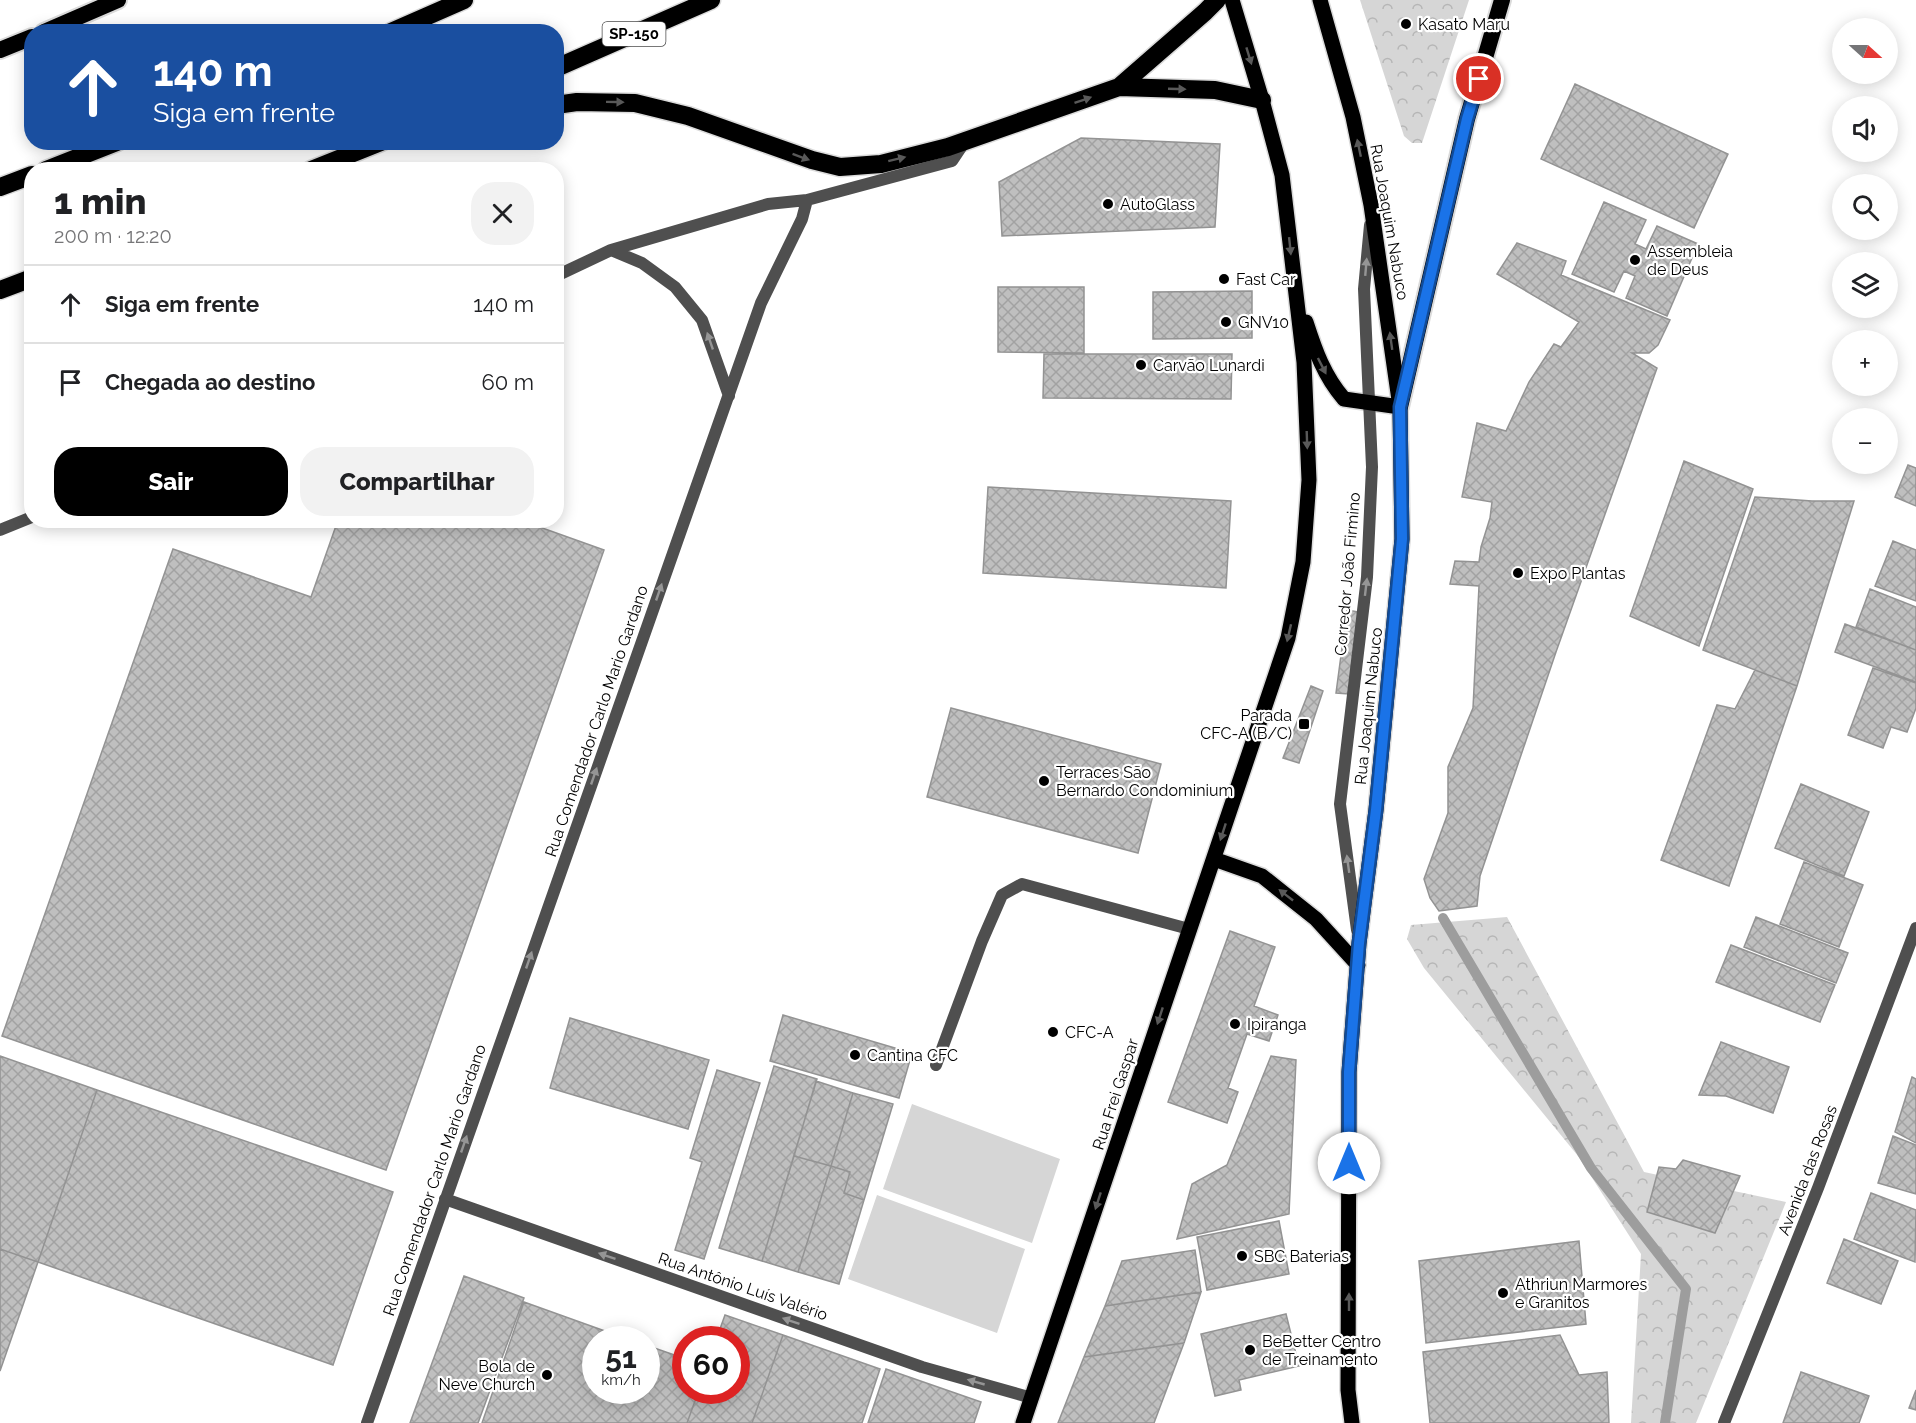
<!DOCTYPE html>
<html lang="pt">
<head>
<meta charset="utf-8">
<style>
  body { margin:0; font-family:Raleway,sans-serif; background:#f2f2f2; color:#202124; height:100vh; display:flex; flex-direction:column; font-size:22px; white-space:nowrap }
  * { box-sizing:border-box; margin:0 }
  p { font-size:20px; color:#757577 }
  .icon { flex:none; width:33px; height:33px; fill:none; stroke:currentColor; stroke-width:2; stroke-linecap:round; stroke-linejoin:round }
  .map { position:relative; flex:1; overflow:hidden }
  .side { position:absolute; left:24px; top:162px; width:540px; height:366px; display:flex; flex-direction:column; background:#fff; border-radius:24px; box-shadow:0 3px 15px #0003 }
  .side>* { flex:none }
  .top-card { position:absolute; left:24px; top:24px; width:540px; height:126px; border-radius:24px; box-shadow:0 3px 15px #0003; background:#1a4fa0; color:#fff; overflow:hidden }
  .needle { width:39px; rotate:111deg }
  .fabs { position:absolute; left:1832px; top:18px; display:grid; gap:12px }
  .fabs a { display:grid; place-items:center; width:66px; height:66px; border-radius:50%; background:#fff; box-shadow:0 3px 15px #0003; font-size:30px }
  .speed { position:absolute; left:582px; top:1326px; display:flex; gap:12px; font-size:30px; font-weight:700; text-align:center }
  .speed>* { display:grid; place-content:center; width:78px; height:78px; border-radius:50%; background:#fff; box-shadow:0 3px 15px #0003; line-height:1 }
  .speed small { font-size:15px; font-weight:400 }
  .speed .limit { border:9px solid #d22; background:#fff; color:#111 }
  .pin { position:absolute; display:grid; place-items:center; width:51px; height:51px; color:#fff; margin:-26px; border:3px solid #fff; border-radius:50%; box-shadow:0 2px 6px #0007 }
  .me { position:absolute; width:66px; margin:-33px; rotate:0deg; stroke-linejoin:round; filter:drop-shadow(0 0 4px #0008) }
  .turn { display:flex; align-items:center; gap:21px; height:126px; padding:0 30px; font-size:27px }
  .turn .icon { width:78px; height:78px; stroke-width:2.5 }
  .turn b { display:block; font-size:42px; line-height:51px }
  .round { display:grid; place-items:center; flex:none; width:63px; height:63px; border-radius:24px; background:#f2f2f2 }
  .summary { display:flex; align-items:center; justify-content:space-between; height:102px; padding:0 30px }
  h1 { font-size:36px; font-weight:800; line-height:45px }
  .cta { display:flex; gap:12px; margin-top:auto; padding:12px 30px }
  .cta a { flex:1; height:69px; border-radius:24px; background:#000; color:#fff; font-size:24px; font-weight:800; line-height:69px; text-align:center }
  .cta a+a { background:#f2f2f2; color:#202124 }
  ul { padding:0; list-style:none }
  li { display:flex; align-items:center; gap:18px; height:78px; padding:0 30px; border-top:2px solid #e0e0e0 }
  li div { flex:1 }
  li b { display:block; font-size:22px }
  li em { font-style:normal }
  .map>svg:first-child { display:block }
  .grass { fill:#d6d6d6 }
  .forest { fill:url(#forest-crowns) }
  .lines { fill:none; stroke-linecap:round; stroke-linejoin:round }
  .stream { stroke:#9d9d9d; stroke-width:10 }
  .building { fill:url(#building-cross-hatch); stroke:#939393; stroke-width:1.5 }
  .primary-casing { stroke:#dbdbdb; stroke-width:18 }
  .trunk-casing { stroke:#dbdbdb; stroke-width:20 }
  .motorway-casing { stroke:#dbdbdb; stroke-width:21 }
  .service { stroke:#4f4f4f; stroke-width:12 }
  .minor { stroke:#4f4f4f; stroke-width:12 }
  .primary { stroke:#000; stroke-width:15 }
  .trunk { stroke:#000; stroke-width:16 }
  .motorway { stroke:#000; stroke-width:18 }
  .oneway { fill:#595959 }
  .oneway2 { fill:#959595 }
  .route-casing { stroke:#114b97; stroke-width:15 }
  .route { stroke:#1a73e8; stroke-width:10 }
  .poi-dot { fill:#000; stroke:#fff; stroke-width:2 }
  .labels { text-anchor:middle; stroke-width:4.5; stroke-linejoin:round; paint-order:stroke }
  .shield { fill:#fff; stroke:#4c4c4c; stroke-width:1.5 }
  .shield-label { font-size:15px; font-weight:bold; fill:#000 }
  .poi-label { font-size:16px; fill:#000; stroke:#fff; text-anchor:start }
  .street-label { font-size:16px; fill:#000; stroke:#fff }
</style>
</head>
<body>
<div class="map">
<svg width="1916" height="1423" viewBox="0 0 1916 1423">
  <defs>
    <pattern id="forest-crowns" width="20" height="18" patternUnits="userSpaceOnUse" patternTransform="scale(1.5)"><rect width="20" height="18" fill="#d6d6d6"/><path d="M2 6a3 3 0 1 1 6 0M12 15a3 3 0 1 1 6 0" fill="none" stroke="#b6b6b6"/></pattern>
    <pattern id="building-cross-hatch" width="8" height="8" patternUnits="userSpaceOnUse" patternTransform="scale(1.5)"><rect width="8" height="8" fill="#bfbfbf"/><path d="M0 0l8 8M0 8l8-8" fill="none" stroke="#a2a2a2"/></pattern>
  </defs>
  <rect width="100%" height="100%" fill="#fff"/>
  <path class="grass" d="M912,1104L1060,1159L1032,1243L883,1189Z
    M877,1195L1025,1249L997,1333L848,1279Z"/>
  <path class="forest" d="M1360,0H1469L1422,143H1412L1404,136Z
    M1507,917L1644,1172L1786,1202L1696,1423H1631L1641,1254L1578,1156L1424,968L1407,939L1411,925Z"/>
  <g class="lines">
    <path class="stream" d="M1443,918L1591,1168L1686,1289L1665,1423"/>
  </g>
  <path class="building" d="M1575,84L1728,154L1694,228L1541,159Z
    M1081,138L1220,144L1215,227L1002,236L999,182Z
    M1604,202L1646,220L1635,244L1646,249L1657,226L1698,244L1667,316L1626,298L1635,276L1624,271L1614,292L1572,274Z
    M1517,243L1566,261L1561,275L1670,320L1658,345L1649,353H1632L1657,368L1556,652L1480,876L1477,906L1439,911L1430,898L1424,879L1448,813V767L1473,708L1479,586L1450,584L1455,561L1479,562L1481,547L1490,518L1492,502L1462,497L1477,423L1506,431L1529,382L1554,344L1561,347L1579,322L1497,274Z
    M998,287H1084V353L998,352Z
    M1252,291V338L1153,339V292Z
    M1044,354H1232L1231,399L1043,398Z
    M1684,461L1753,489L1699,646L1630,616Z
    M1908,465L1916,468V506L1895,497Z
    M988,487L1231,501L1226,588L983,573Z
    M1755,497L1812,501H1854L1797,686L1703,650Z
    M338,520H520L604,550L386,1170L2,1036L173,549L311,597Z
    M1893,541L1916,550V601L1875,586Z
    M1870,589L1916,607V650L1856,627Z
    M1347,610L1359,612L1349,694L1336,693Z
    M1845,624L1916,650V682L1835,652Z
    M1873,668L1916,683V708L1907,732L1891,727L1883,748L1848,735Z
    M1755,670L1797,686L1729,886L1661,860L1717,705L1735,709Z
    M1311,686L1323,691L1299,763L1283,758Z
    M951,708L1161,764L1138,853L927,797Z
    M1801,784L1869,812L1844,876L1775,848Z
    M1804,862L1863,885L1839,947L1780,924Z
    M1756,917L1848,953L1836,983L1744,947Z
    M1230,931L1275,947L1254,1006L1278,1015L1269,1041L1247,1034L1228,1088L1238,1092L1227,1123L1168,1102Z
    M1731,945L1835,985L1820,1022L1716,982Z
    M783,1015L912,1053L899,1098L770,1061Z
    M570,1018L709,1060L688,1129L550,1088Z
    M1721,1042L1789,1067L1773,1113L1726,1096L1699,1095Z
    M0,1056L97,1090L38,1262L0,1249Z
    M1271,1056L1296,1060L1289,1214L1177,1239L1192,1184L1227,1165Z
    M774,1066L817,1079L762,1261L719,1248Z
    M717,1070L760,1083L704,1259L675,1250L702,1162L690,1158Z
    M1912,1077L1916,1079V1143L1895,1132Z
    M816,1081L853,1093L831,1166L794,1156Z
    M97,1090L393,1192L333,1365L38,1262Z
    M853,1093L893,1104L864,1200L844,1193L850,1172L831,1166Z
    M1893,1136L1916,1145V1194L1878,1183Z
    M794,1156L831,1166L798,1272L762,1261Z
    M1683,1160L1740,1176L1715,1233L1647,1212L1659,1167L1676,1169Z
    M831,1166L850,1172L844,1193L864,1200L839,1284L798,1272Z
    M1871,1193L1916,1210L1915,1262L1854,1239Z
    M1279,1221L1289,1274L1207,1290L1197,1237Z
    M1844,1239L1898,1261L1881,1304L1827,1283Z
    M1579,1241L1586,1324L1426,1343L1419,1261Z
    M0,1249L38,1262L0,1371Z
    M1195,1250L1201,1292L1105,1306L1122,1261Z
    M464,1276L524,1298L478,1423H410Z
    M1201,1292L1184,1343L1084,1357L1105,1306Z
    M524,1302L630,1340H596V1390H646V1345L686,1359V1390H699L687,1423H482Z
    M1286,1314L1299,1366L1239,1380L1241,1390L1215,1396L1201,1334Z
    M725,1315L783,1335L752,1423H687L699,1390H736V1340H716Z
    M783,1335L880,1369L862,1423H752Z
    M1560,1335L1579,1375L1607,1372L1609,1423H1430L1423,1352Z
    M1184,1343L1154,1423H1058L1084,1357Z
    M886,1369L981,1402L974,1423H868Z
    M1801,1372L1869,1396L1859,1423H1783Z
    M1916,1390V1410L1909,1408Z"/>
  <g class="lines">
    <g class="primary-casing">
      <path id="primary" d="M1320,0L1353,117L1371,205L1400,407L1402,539L1376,810L1359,943L1349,1072L1348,1390L1352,1423
        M1306,322C1315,350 1324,376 1344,399L1400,407
        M1214,859L1262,876L1316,919L1358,965
        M1023,1423L1288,638L1303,562L1309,480L1304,362L1282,175L1262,100L1232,0"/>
    </g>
    <g class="trunk-casing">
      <path id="trunk" d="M44,32L118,0
        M0,50L32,37
        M1400,407L1467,119L1502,0"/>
    </g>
    <g class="motorway-casing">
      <path id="motorway" d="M391,32L464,0
        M556,68L711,0
        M1119,87L1205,12L1217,0
        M556,105L577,102L635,103L688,116L812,160L840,167L881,164L948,147L1119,87L1215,90L1262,100
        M46,170L117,142
        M311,170L381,142
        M0,187L32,175
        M0,290L32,278"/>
    </g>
    <path class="service" d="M1357,930L1340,804L1367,577L1372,467L1364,289L1370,225
      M936,1065L982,941L1002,895L1022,884L1189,929"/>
    <path class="minor" d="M611,250L768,204L807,200
      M556,276L611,250L642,263L675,287L702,320L729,396
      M0,530L32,517
      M445,1199L922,1367L1032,1398
      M367,1423L761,303L802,219L807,200L952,161L966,140
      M1724,1423L1818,1188L1916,928"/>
    <use href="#primary" class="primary"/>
    <use href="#trunk" class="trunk"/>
    <use href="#motorway" class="motorway"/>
  </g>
  <defs><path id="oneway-solid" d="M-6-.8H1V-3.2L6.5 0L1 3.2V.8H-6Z" transform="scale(1.5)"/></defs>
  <g class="oneway">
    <use href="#oneway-solid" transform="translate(1249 56) rotate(73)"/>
    <use href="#oneway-solid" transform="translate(1177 89) rotate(2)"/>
    <use href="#oneway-solid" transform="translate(1083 100) rotate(-19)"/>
    <use href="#oneway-solid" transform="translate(615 102) rotate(1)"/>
    <use href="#oneway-solid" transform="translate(1359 148) rotate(-102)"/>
    <use href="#oneway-solid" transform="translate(801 157) rotate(20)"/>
    <use href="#oneway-solid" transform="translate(897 159) rotate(-14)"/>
    <use href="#oneway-solid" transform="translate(1290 246) rotate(84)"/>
    <use href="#oneway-solid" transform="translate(1391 341) rotate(-98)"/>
    <use href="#oneway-solid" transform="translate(1322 366) rotate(63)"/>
    <use href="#oneway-solid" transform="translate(1307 440) rotate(88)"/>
    <use href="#oneway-solid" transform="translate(1289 633) rotate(103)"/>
    <use href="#oneway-solid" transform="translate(1223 832) rotate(108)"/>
    <use href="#oneway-solid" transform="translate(1286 895) rotate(-142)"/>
    <use href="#oneway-solid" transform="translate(1160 1016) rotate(108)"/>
    <use href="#oneway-solid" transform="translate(1098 1201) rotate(108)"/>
    <use href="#oneway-solid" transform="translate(1349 1302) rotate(-90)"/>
  </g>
  <g class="oneway2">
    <use href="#oneway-solid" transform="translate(1366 267) rotate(-85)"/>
    <use href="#oneway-solid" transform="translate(710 341) rotate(-109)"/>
    <use href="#oneway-solid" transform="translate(1366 587) rotate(-83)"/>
    <use href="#oneway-solid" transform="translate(659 592) rotate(-71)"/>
    <use href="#oneway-solid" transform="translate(594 776) rotate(-71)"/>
    <use href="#oneway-solid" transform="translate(1348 864) rotate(-98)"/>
    <use href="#oneway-solid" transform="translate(529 960) rotate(-71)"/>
    <use href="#oneway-solid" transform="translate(464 1144) rotate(-71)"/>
    <use href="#oneway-solid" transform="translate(607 1256) rotate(-161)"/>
    <use href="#oneway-solid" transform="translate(791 1321) rotate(-161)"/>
    <use href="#oneway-solid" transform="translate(976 1382) rotate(-164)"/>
  </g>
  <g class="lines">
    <g class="route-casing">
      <path id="route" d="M1349,1163V1072L1359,943L1376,810L1402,539L1400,407L1467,119L1479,79"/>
    </g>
    <use href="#route" class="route"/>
  </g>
  <g class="poi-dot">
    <circle cx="1406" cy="24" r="6"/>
    <circle cx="1108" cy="204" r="6"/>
    <circle cx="1635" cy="260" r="6"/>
    <circle cx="1224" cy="279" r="6"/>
    <circle cx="1226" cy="322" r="6"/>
    <circle cx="1141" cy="365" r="6"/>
    <circle cx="1518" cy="573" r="6"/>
    <rect x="1298" y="718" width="12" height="12" rx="3"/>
    <circle cx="1044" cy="781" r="6"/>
    <circle cx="1235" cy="1024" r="6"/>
    <circle cx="1053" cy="1032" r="6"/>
    <circle cx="855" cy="1055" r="6"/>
    <circle cx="1242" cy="1256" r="6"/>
    <circle cx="1503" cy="1293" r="6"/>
    <circle cx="1250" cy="1350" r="6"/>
    <circle cx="547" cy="1375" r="6"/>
  </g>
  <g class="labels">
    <rect class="shield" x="602.5" y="22" width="63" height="24" rx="4.5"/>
    <g class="shield-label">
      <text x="634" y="39">SP-150</text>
    </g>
    <g class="poi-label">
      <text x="1418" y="30">Kasato Maru</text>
      <text x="1120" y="210">AutoGlass</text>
      <text x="1647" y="257">Assembleia<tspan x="1647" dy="18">de Deus</tspan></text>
      <text x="1236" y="285">Fast Car</text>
      <text x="1238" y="328">GNV10</text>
      <text x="1153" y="371">Carvão Lunardi</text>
      <text x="1530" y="579">Expo Plantas</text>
      <text x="1292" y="721" text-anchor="end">Parada<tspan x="1292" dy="18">CFC-A (B/C)</tspan></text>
      <text x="1056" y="778">Terraces São<tspan x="1056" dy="18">Bernardo Condominium</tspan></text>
      <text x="1247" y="1030">Ipiranga</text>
      <text x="1065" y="1038">CFC-A</text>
      <text x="867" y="1061">Cantina CFC</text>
      <text x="1254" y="1262">SBC Baterias</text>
      <text x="1515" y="1290">Athriun Marmores<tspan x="1515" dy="18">e Granitos</tspan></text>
      <text x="1262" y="1347">BeBetter Centro<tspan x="1262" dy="18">de Treinamento</tspan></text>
      <text x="535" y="1372" text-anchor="end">Bola de<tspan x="535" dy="18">Neve Church</tspan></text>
    </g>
    <g class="street-label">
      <text transform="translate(1390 222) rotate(80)" y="6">Rua Joaquim Nabuco</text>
      <text transform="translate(1347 574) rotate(-85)" y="6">Corredor João Firmino</text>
      <text transform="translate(1368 706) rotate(-84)" y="6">Rua Joaquim Nabuco</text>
      <text transform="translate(596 721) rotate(-71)" y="6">Rua Comendador Carlo Mario Gardano</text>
      <text transform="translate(1115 1094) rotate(-72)" y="6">Rua Frei Gaspar</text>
      <text transform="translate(1807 1170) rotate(-69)" y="6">Avenida das Rosas</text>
      <text transform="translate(434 1180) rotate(-71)" y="6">Rua Comendador Carlo Mario Gardano</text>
      <text transform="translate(743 1286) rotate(19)" y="6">Rua Antônio Luís Valério</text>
    </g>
  </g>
</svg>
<div class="fabs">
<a><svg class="needle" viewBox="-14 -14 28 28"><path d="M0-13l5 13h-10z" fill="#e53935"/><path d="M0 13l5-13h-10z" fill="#757577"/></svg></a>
<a><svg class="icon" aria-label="sound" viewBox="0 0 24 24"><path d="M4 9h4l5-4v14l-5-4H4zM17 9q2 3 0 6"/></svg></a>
<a><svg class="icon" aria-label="search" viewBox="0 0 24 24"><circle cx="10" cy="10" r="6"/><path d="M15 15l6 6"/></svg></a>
<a><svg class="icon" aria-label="layers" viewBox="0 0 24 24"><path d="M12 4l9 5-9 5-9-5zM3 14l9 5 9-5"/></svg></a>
<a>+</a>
<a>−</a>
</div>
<div class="speed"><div>51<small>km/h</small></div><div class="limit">60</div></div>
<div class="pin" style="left:1479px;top:79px;background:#d93025"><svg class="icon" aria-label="arrive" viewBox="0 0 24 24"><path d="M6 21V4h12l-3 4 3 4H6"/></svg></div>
<svg class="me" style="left:1349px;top:1163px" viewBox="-20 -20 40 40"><circle r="19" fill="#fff"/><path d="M0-13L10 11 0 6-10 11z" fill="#1a73e8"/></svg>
<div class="top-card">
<div class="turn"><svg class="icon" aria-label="ahead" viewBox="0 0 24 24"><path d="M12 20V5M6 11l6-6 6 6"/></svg><div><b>140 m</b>Siga em frente</div></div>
</div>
<section class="side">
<div class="summary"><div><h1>1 min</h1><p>200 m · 12:20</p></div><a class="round"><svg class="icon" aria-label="close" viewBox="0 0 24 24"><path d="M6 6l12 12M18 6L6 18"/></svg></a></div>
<ul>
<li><svg class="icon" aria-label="ahead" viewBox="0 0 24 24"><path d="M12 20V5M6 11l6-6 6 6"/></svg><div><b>Siga em frente</b></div><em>140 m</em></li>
<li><svg class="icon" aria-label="arrive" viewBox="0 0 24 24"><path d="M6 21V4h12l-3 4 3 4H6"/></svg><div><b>Chegada ao destino</b></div><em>60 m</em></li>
</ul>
<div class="cta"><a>Sair</a><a>Compartilhar</a></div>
</section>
</div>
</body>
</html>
